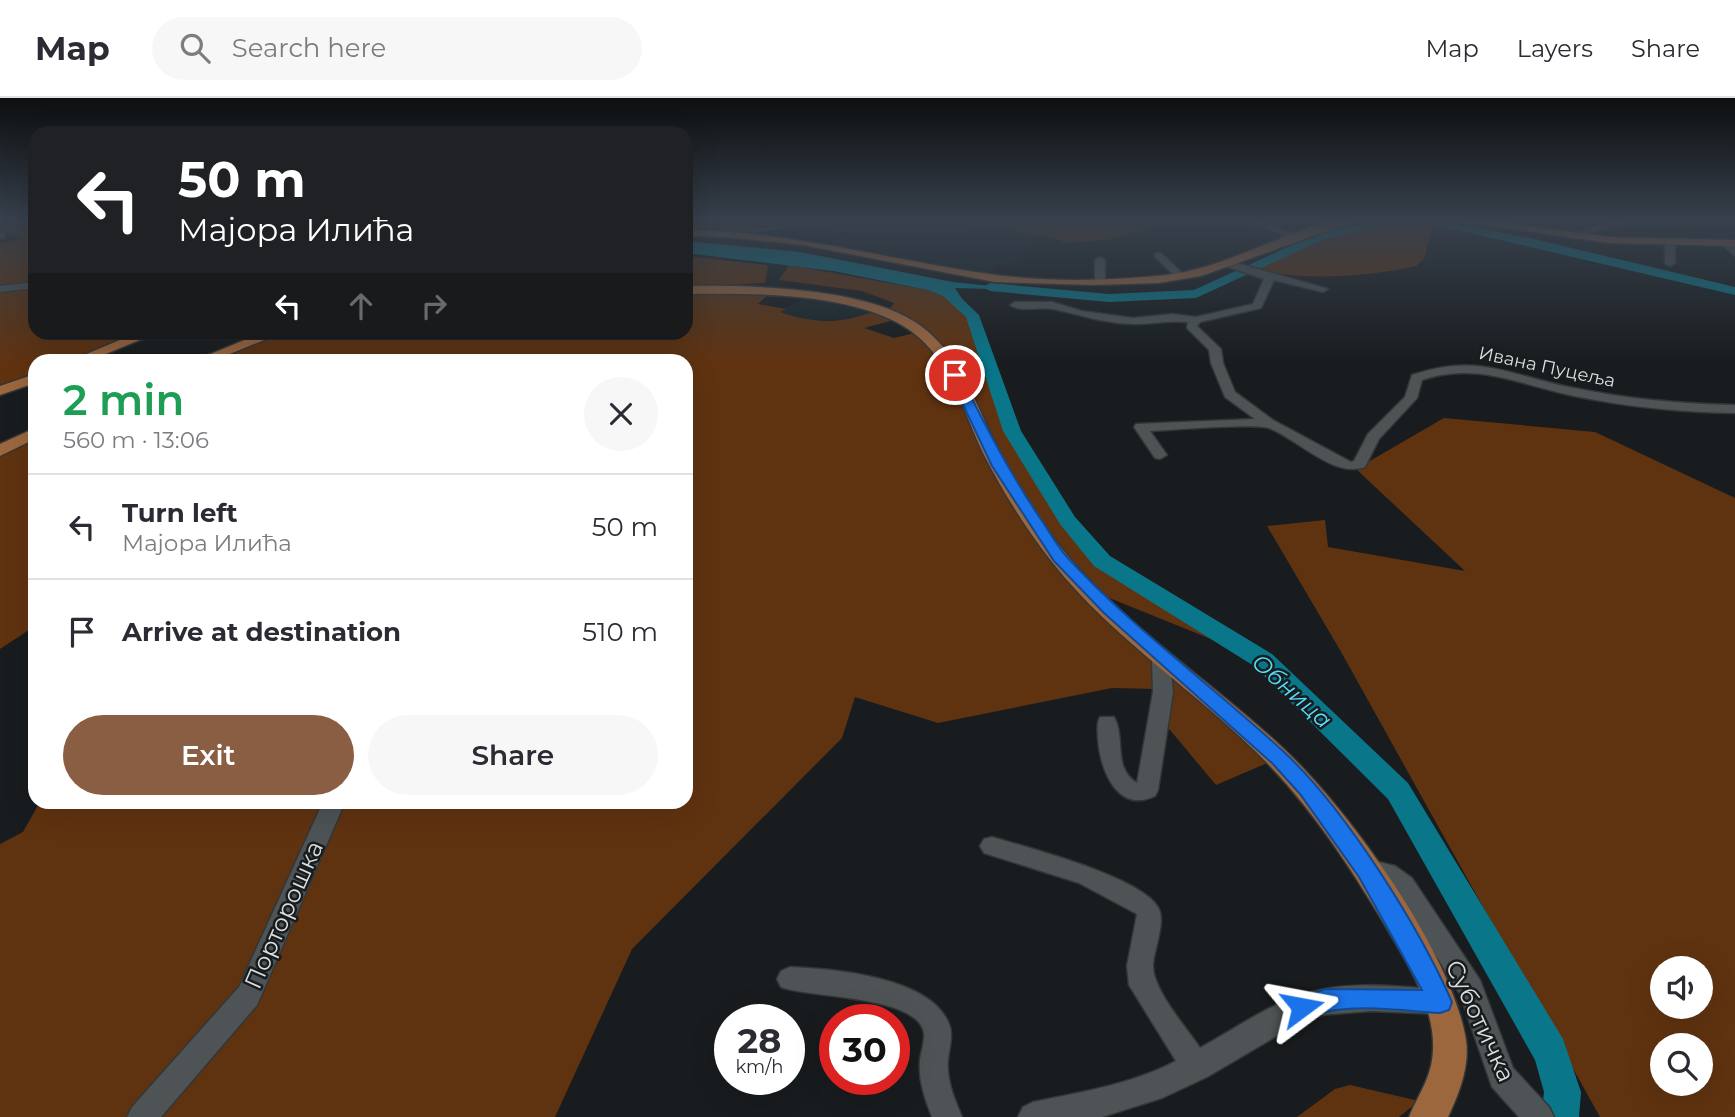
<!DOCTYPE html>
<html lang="en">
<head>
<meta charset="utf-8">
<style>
  body { margin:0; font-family:Montserrat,sans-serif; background:#f7f7f7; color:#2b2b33; height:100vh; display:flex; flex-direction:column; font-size:26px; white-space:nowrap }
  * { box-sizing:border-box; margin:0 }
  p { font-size:23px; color:#7c7c81 }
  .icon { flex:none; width:38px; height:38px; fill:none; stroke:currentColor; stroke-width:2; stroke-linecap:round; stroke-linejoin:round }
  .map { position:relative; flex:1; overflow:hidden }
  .panel { position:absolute; left:28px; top:256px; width:665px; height:455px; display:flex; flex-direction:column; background:#fff; border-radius:21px; box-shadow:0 7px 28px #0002 }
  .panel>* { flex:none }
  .top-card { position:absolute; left:28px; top:28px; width:665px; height:214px; border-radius:21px; box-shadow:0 7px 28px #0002; background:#202124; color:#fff; overflow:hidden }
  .buttons { position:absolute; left:1650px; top:858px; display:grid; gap:14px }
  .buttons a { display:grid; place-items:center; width:63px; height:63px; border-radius:50%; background:#fff; box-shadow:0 7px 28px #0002; font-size:35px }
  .speed { position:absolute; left:714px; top:906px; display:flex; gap:14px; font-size:35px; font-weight:700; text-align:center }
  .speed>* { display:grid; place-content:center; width:91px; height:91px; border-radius:50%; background:#fff; box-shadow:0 7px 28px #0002; line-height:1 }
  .speed small { font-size:18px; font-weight:400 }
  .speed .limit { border:10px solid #d22; background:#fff; color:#111 }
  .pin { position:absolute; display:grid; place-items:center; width:60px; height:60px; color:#fff; margin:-30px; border:4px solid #fff; border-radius:50%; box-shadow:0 2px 7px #0007 }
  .me { position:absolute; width:77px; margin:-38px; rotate:77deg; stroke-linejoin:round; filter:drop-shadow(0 0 5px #0008) }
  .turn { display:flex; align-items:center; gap:24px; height:147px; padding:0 35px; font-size:32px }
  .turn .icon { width:91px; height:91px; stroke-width:2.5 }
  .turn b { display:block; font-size:49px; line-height:60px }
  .lanes { display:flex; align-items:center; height:66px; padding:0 35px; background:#0003; justify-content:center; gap:35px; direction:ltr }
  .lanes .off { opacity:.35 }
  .round { display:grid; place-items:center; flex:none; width:74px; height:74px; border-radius:37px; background:#f7f7f7 }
  .head { display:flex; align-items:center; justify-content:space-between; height:119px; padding:0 35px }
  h1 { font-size:42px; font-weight:600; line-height:52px; color:#1e9e55 }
  .button { display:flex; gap:14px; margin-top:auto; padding:14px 35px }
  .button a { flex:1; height:80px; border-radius:42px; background:#8a5e43; color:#fff; font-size:28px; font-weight:600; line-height:80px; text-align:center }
  .button a+a { background:#f7f7f7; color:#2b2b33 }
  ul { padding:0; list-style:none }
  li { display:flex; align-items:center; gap:21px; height:105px; padding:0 35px; border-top:2px solid #e1e1e2 }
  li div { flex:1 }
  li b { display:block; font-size:26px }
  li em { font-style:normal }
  header { display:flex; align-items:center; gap:42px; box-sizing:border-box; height:98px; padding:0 35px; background:#fff; border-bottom:2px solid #e1e1e2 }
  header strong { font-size:33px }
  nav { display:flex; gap:38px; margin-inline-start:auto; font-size:24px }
  .search { width:490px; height:63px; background:#f7f7f7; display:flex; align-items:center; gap:18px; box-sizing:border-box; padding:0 24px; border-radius:38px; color:#7c7c81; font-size:26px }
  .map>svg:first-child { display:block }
  .built { fill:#1a2629 }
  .green { fill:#603310; fill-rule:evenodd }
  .water { fill:#097689 }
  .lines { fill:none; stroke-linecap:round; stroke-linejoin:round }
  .stream { stroke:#097689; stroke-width:2 }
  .river { fill:#097689; fill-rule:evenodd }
  .minor-casing { stroke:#333637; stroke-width:3 }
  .major-casing { stroke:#333637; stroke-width:3 }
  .minor { fill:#4e5455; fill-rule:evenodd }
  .major { fill:#9d673e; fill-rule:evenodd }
  .route { fill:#1a73e8; stroke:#114b97; stroke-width:2 }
  .labels { text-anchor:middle; stroke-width:5; stroke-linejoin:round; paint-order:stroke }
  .far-street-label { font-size:18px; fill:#daddde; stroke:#181c1e }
  .water-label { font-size:23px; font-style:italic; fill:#57dbf7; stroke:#181c1e }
  .near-street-label { font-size:24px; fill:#daddde; stroke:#181c1e }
</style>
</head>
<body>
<header>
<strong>Map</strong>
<div class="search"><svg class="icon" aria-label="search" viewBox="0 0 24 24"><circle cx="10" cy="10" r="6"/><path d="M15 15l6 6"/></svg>Search here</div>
<nav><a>Map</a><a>Layers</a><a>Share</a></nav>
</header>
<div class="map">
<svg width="1735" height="1019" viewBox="0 0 1735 1019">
  <rect width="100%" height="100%" fill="#181c1e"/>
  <path class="built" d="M830,123H953L1040,136L1013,166H998L986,178L830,146L846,136L805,129Z
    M806,199L862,209L875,213L843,222L809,223L779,214Z"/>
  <path class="green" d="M0,123H35V234L153,235L79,262H35V280L0,293V146L20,140L0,132Z
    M686,123H824L739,136L686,135Z
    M953,123H1132L1152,130L1106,142L1069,145L1027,134Z
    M1389,123L1434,124L1424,161L1416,168C1369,179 1298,184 1252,170L1318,139Z
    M686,158L766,167L768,169L765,185L686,189Z
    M789,167L928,192L951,201L972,216L1012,333L1067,422L1102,463L1263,562L1092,493L1279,660L1216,687L1160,620L1155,591L1112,590L938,625L855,599L842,640L632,851L555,1019H0V746L23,734L40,704H686V262H203L277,235L686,234V193L771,194L758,206L786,211L780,214C801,221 820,225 842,222C859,220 870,211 886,216L894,205L862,193L779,182ZM898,221L919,234L894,240L864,230Z
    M1444,320L1595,334L1735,400V1019H1600L1340,552L1267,428L1325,422L1328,449L1465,473L1356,371ZM1662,870H1701V908H1662ZM1662,947H1701V985H1662Z
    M35,335V528L0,551V353Z
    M1350,987L1419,1003L1399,1019H1297L1335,991Z"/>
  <path class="water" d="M686,143L800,154L953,184L1026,192L955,190L972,216L951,201L928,192L833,173L686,155Z"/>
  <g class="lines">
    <path class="stream" d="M736,136L820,124
      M686,139L697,138"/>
    <path class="river" d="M1374,123H1395L1322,142L1196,200L1109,204L990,193L983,189L990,185L1109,196L1194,192L1314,137Z
      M1419,123H1442L1530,140L1735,189V197Z
      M942,191H952L979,217L1021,333L1075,419L1110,458L1272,556L1408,685L1563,941L1581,994L1579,1019H1541L1544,994L1535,962L1388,701L1254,568L1094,468L1060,426L1003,333L966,219L942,197Z"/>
    <g class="minor-casing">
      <path id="minor" d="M1248,123H1261L1295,137L1288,139Z
        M1613,123H1627L1572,141L1568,138Z
        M0,134L5,136V140H0Z
        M1670,142L1675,145V165L1670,168L1665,165V145Z
        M1723,143H1729L1735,149V158L1723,147Z
        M1155,155H1161L1183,176V180H1177L1155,159Z
        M1100,159L1105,162V183L1100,186L1095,183V162Z
        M1226,162L1328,191L1323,194L1274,182L1261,210L1200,224L1197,228L1221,251L1223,265L1235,294L1273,322L1351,364L1354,363L1368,336L1405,299L1412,277C1479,254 1510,278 1574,290C1628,301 1680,306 1735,307V315C1680,314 1628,309 1574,298C1520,287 1477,263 1422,282L1417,300L1379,341L1365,369C1333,380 1299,342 1269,330C1254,325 1172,332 1150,333L1167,357L1160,361L1155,360L1134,329L1136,326L1255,321L1225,299L1211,265L1209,252L1187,230L1188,224C1169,222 1152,226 1134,226C1105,226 1079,216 1053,211C1039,208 1021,215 1010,207L1015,204H1052L1082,213L1133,220L1173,216L1196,219L1253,206L1264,181L1223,167L1221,165Z
        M35,184V190L0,194V188Z
        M1164,553L1173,559L1170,564L1173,594L1158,692L1155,698C1117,716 1100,671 1098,641C1098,633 1096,626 1100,619H1114C1126,640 1112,670 1137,685L1153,594L1152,563L1157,555Z
        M323,704H345L257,907L161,1019H127L132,1009L239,889Z
        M992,739C1025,749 1152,781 1160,814C1164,829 1154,851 1153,867C1152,891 1186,929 1200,950C1233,932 1266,908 1301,897C1345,882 1395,888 1440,892L1449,895L1453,904L1449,913L1440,916L1371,913L1319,917L1307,920L1207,979L1162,1000L1102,1019H1018L1023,1009L1033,1004C1082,994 1132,986 1176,963L1129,887L1127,868L1137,816L1079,785L984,755L980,748L984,741Z
        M1371,762L1395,768L1412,780L1480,882L1513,970L1549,1009L1554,1019H1519L1492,989L1460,896L1396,794L1379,782L1358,780L1354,773L1358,766Z
        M790,869C834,871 935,879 950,929C953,940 949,951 948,961C946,982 954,1000 962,1019H932C925,1001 918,982 920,962C921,953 925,944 924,935C918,897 808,900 781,889L777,881L781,873Z"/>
    </g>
    <g class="major-casing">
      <path id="major" d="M1333,123H1355L1201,178L1159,185L1094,187L995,184L803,147L725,139L686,138V132C792,133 892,163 996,177C1052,184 1111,183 1166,177C1225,170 1276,137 1333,123Z
        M1459,123H1490L1609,139L1735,142V148L1609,145Z
        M686,188C750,187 869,189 921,228C964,260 978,314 1002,359C1020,393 1042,427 1067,457C1129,532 1213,584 1284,651C1348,711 1452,854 1466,942C1470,968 1459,996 1448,1019H1409C1419,995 1432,979 1433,952C1435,911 1409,867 1389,834C1354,775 1316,716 1269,667C1200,595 1114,543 1052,464C1026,431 1003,394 984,357C963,314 951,262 911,233C856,194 751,195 686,196Z
        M139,234H159L91,262H72Z
        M264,234H284L215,262H196Z
        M35,276V285L0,297V288Z
        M35,330V341L0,358V346Z"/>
    </g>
    <use href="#minor" class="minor"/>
    <use href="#major" class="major"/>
  </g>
  <linearGradient id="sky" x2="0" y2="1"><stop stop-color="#0d0f10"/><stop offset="0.46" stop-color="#37404c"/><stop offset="1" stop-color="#37404c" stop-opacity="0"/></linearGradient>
  <rect width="1735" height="266" fill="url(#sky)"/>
  <path class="route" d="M955,274L960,277C985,327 1009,374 1040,420C1049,433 1057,448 1067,459C1133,531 1213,588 1284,654C1346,712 1418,827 1452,904L1449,912L1440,915C1403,913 1361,906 1325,914C1313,916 1306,922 1294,917L1290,909L1294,901L1326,891L1422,892L1359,779L1300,696L1272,665L1104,515L1054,463L992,368L949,277Z"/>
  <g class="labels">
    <g class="far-street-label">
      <text transform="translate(1547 269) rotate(12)" y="6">Ивана Пуцеља</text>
    </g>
    <g class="water-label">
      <text transform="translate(1292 593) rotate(42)" y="8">Обница</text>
    </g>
    <g class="near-street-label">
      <text transform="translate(284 817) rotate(-66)" y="8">Порторошка</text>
      <text transform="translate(1480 923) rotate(65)" y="8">Суботичка</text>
    </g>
  </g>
</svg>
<div class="buttons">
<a><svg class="icon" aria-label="sound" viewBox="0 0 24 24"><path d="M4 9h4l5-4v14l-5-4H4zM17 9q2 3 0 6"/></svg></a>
<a><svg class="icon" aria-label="search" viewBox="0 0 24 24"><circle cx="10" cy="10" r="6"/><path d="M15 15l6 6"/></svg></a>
</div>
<div class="speed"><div>28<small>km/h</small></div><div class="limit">30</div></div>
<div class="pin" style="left:955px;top:277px;background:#d93025"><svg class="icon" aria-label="arrive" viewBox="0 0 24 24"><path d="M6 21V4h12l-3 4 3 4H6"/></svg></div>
<svg class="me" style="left:1302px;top:909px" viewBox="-20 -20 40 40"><path d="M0-17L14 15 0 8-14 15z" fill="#1a73e8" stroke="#fff" stroke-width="4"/></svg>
<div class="top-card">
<div class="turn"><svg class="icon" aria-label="left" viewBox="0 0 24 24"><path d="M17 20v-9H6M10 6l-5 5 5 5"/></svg><div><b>50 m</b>Мајора Илића</div></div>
<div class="lanes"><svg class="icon" aria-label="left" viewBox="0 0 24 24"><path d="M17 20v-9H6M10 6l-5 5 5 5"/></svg><svg class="icon off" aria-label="ahead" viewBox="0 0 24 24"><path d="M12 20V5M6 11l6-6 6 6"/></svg><svg class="icon off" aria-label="right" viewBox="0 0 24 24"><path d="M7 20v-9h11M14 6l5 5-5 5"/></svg></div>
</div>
<section class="panel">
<div class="head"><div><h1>2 min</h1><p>560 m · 13:06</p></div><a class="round"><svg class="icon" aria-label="close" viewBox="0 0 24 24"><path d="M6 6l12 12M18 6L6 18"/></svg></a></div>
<ul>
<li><svg class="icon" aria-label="left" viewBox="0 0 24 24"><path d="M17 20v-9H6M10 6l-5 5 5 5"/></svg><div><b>Turn left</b><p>Мајора Илића</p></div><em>50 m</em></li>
<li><svg class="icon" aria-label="arrive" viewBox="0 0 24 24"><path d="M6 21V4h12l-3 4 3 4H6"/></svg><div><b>Arrive at destination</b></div><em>510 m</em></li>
</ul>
<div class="button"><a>Exit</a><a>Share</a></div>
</section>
</div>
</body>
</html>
